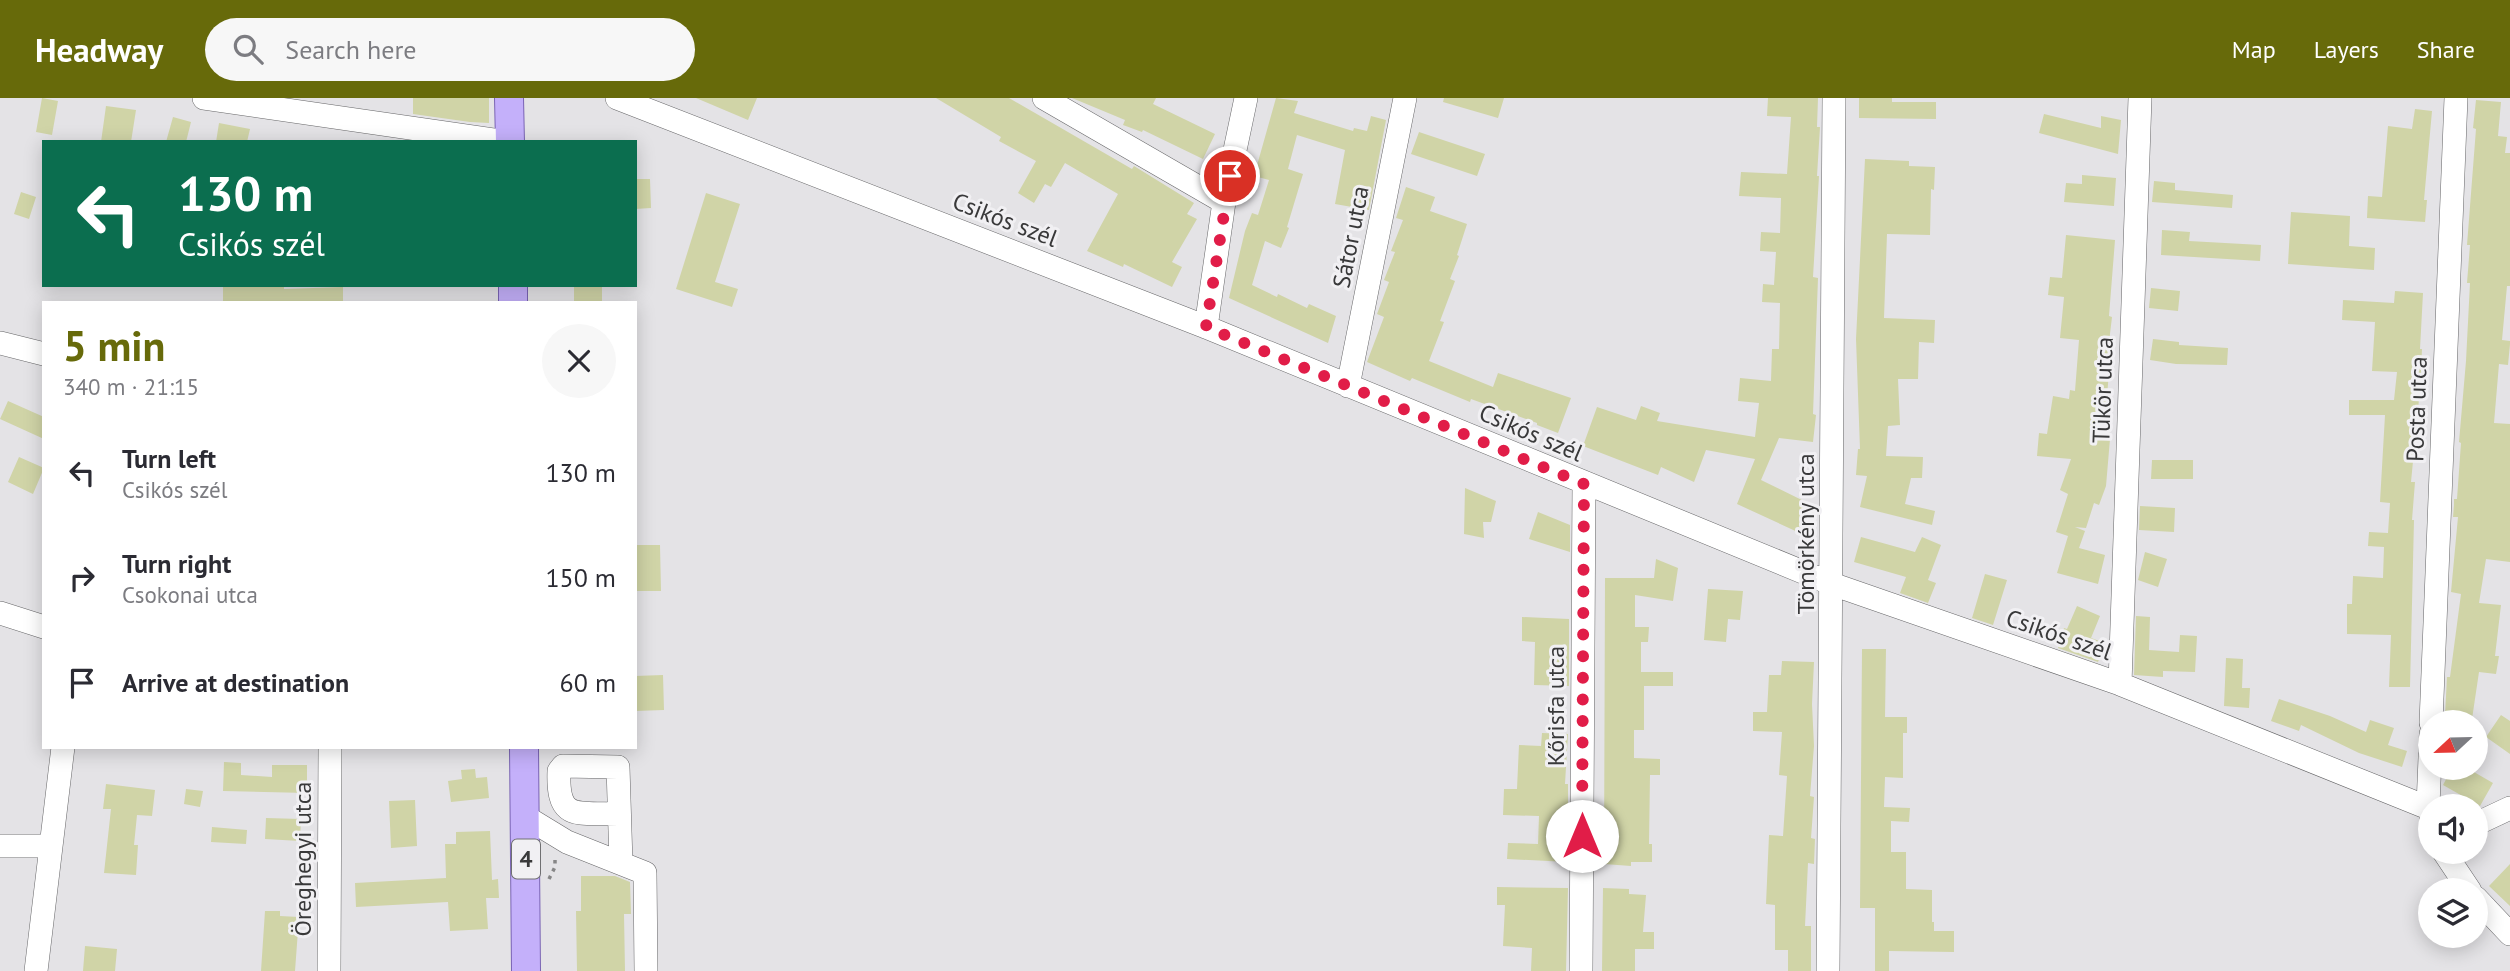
<!DOCTYPE html>
<html lang="en">
<head>
<meta charset="utf-8">
<style>
  body { margin:0; font-family:"PT Sans",sans-serif; background:#f7f7f7; color:#2b2b33; height:100vh; display:flex; flex-direction:column; font-size:26px; white-space:nowrap }
  * { box-sizing:border-box; margin:0 }
  p { font-size:23px; color:#7c7c81 }
  .icon { flex:none; width:38px; height:38px; fill:none; stroke:currentColor; stroke-width:2; stroke-linecap:round; stroke-linejoin:round }
  .map { position:relative; flex:1; overflow:hidden }
  .drawer { position:absolute; left:42px; top:203px; width:595px; height:448px; display:flex; flex-direction:column; background:#fff; border-radius:0px; box-shadow:0 4px 18px #0003 }
  .drawer>* { flex:none }
  .banner { position:absolute; left:42px; top:42px; width:595px; height:147px; border-radius:0px; box-shadow:0 4px 18px #0003; background:#0b6e4f; color:#fff; overflow:hidden }
  .needle { width:46px; rotate:248deg }
  .controls { position:absolute; left:2418px; top:612px; display:grid; gap:14px }
  .controls a { display:grid; place-items:center; width:70px; height:70px; border-radius:50%; background:#fff; box-shadow:0 4px 18px #0003; font-size:35px }
  .pin { position:absolute; display:grid; place-items:center; width:60px; height:60px; color:#fff; margin:-30px; border:4px solid #fff; border-radius:50%; box-shadow:0 2px 7px #0007 }
  .me { position:absolute; width:77px; margin:-38px; rotate:0deg; stroke-linejoin:round; filter:drop-shadow(0 0 5px #0008) }
  .turn { display:flex; align-items:center; gap:24px; height:147px; padding:0 21px; font-size:32px }
  .turn .icon { width:91px; height:91px; stroke-width:2.5 }
  .turn b { display:block; font-size:49px; line-height:60px }
  .round { display:grid; place-items:center; flex:none; width:74px; height:74px; border-radius:37px; background:#f7f7f7 }
  .summary { display:flex; align-items:center; justify-content:space-between; height:119px; padding:0 21px }
  h1 { font-size:42px; font-weight:700; line-height:52px; color:#676a0a }
  ul { padding:0; list-style:none }
  li { display:flex; align-items:center; gap:21px; height:105px; padding:0 21px }
  li div { flex:1 }
  li b { display:block; font-size:26px }
  li em { font-style:normal }
  header { display:flex; align-items:center; gap:42px; box-sizing:border-box; height:98px; padding:0 35px; background:#676a0a; color:#fff }
  header strong { font-size:33px }
  nav { display:flex; gap:38px; margin-inline-start:auto; font-size:24px }
  .search { width:490px; height:63px; background:#f7f7f7; display:flex; align-items:center; gap:18px; box-sizing:border-box; padding:0 24px; border-radius:38px; color:#7c7c81; font-size:26px }
  .map>svg:first-child { display:block }
  .building { fill:#d0d4a7 }
  .lines { fill:none; stroke-linecap:round; stroke-linejoin:round }
  .minor-casing { stroke:#666668; stroke-width:24 }
  .major-casing { stroke:#7a64b4; stroke-width:30 }
  .path { stroke:#868687; stroke-width:3.5; stroke-dasharray:3.5 5; stroke-linecap:butt }
  .minor { stroke:#fff; stroke-width:23 }
  .major { stroke:#c4b0fa; stroke-width:28 }
  .route { stroke:#e11d48; stroke-width:12; stroke-dasharray:0 21.6 }
  .labels { text-anchor:middle; stroke-width:6; stroke-linejoin:round; paint-order:stroke }
  .shield { fill:#f1f0f3; stroke:#707072; stroke-width:2 }
  .shield-label { font-size:23px; font-weight:bold; fill:#39393a }
  .street-label { font-size:24px; fill:#39393a; stroke:#f1f0f3 }
</style>
</head>
<body>
<header>
<strong>Headway</strong>
<div class="search"><svg class="icon" aria-label="search" viewBox="0 0 24 24"><circle cx="10" cy="10" r="6"/><path d="M15 15l6 6"/></svg>Search here</div>
<nav><a>Map</a><a>Layers</a><a>Share</a></nav>
</header>
<div class="map">
<svg width="2510" height="873" viewBox="0 0 2510 873">
  <rect width="100%" height="100%" fill="#e4e3e6"/>
  <path class="building" d="M42,0L58,3L52,37L36,34Z
    M413,0H489V25L470,24L413,16Z
    M696,0H757L748,22Z
    M936,0H1009L1132,71L1134,68L1194,105L1187,116L1197,121L1172,164L1182,169L1172,189L1124,166L1123,169L1087,153L1118,96L1065,65L1051,89L1045,86L1034,105L1018,95L1036,63L999,43L1001,39Z
    M1072,0H1156L1153,6L1215,36L1203,61L1143,32L1142,34L1123,27L1125,22Z
    M1276,0L1298,3L1294,15L1353,33L1354,30L1367,33L1371,18L1386,22L1369,112L1335,106L1345,52L1297,37L1288,71L1303,76L1287,129L1289,130L1281,150L1265,143L1252,187L1277,199L1278,196L1307,210L1309,206L1336,218L1328,245L1229,200L1245,133L1252,115L1258,117L1269,82L1254,78Z
    M1444,0H1504L1498,20L1443,4Z
    M1768,0H1818L1817,29H1820L1817,78H1819L1813,179L1818,180L1813,316L1816,317L1813,344L1779,340L1761,382L1816,409L1802,436L1737,406L1755,361L1706,352L1694,384L1661,369L1658,377L1583,348L1597,309L1636,322L1641,308L1660,315L1657,323L1755,339L1759,305L1738,303L1740,280L1771,283L1772,251H1779L1780,205L1762,204L1763,186L1774,187L1776,154L1760,153L1761,134L1780,135L1781,100L1739,98L1741,74L1787,76L1791,19L1767,18Z
    M1859,0H1892V4H1936V21L1859,20Z
    M2476,2L2501,4L2498,38L2507,39L2505,55H2510V188H2507L2502,242L2510,243V246L2508,267L2499,266L2494,325L2510,326V464L2486,461L2479,505L2501,507L2495,558H2499L2496,576L2479,574L2472,621L2445,617L2447,579H2450L2461,496L2451,494L2458,419H2453L2454,407V401H2457L2461,345L2459,344L2466,263L2470,185H2467L2470,147H2467L2476,31L2473,30Z
    M106,8L136,12L131,44H101Z
    M2415,11L2432,13L2424,102H2427L2425,124L2367,120L2368,98L2382,99L2388,28L2412,31Z
    M2044,16L2101,30V18L2121,22L2118,56L2039,35Z
    M173,19L191,24L186,44H166Z
    M219,25L250,31L247,44H216Z
    M1419,34L1485,56L1477,78L1411,56Z
    M1865,61L1909,63V68L1935,69L1934,92L1931,91L1930,137L1887,136L1884,220L1935,222L1934,245L1919,244L1918,281H1898L1900,327L1888,328L1886,358L1923,359L1922,380H1911L1905,406L1935,413L1932,427L1860,409L1867,378L1856,377L1858,351H1860L1856,241Z
    M2082,77L2116,80L2114,108L2064,104L2066,85L2082,86Z
    M635,81H650L651,110L635,111Z
    M2154,83L2175,85V92L2233,97L2232,110L2152,104Z
    M1406,89L1435,99L1430,113L1467,126L1457,157L1459,158L1450,181L1455,183L1440,223L1444,224L1429,263L1493,289L1498,275L1571,300L1558,335L1537,327V325L1471,301L1470,304L1412,280L1410,283L1367,264L1384,219L1377,216L1389,184L1384,182L1395,154L1391,153L1403,122L1396,120Z
    M21,94L36,99L29,121L14,116Z
    M706,95L740,106L715,184L738,191L732,209L676,191Z
    M2291,114L2350,118L2349,148L2375,150L2374,172L2288,166Z
    M2162,132L2190,134L2189,143L2261,147L2260,163L2161,157Z
    M2066,137L2115,142L2109,218L2112,219L2107,261L2110,262L2107,298H2109L2103,341H2110L2106,388L2099,407L2094,405L2086,430L2075,429L2085,433L2079,450L2105,457L2098,486L2057,475L2068,438L2056,434L2068,396L2060,392L2071,361L2037,358L2039,335L2047,336L2053,298L2069,301L2070,292L2075,293L2079,242L2060,240L2064,199L2048,197L2050,179L2062,180Z
    M223,187H284V191L343,189V205H223Z
    M574,187H602V205H574Z
    M2151,190L2180,193L2178,213L2149,210Z
    M2395,193L2423,195L2420,251H2422L2420,291L2411,384H2415L2412,422H2414L2410,589H2389L2391,537L2347,536V506H2352L2353,478L2383,480L2384,449L2368,448L2369,434L2388,435L2390,405L2380,404L2385,317H2349V302H2394L2397,274L2372,273L2375,224L2342,222L2343,202L2394,205Z
    M2153,241L2179,244V247L2228,250L2227,267L2176,266L2150,262Z
    M8,303L44,319V341L0,321Z
    M19,359L44,370L33,396L8,384Z
    M2152,362H2193V381H2151Z
    M1465,390L1496,403L1491,424H1483L1484,440L1464,436Z
    M2140,408L2175,410L2174,434L2139,432Z
    M1538,414L1570,427V454L1529,441Z
    M1861,439L1915,454L1922,439L1941,447L1928,482L1936,485L1928,505L1900,495L1906,479L1854,464Z
    M635,447H660L661,493H635Z
    M2145,454L2167,461L2158,489L2138,482Z
    M1656,461L1678,470L1673,503L1635,497V529H1649L1648,544H1641V574H1673V588H1644V632H1634V660L1660,661V677H1650L1649,746H1652V764H1631V768L1604,766L1605,480H1654Z
    M1985,476L2007,482L1993,527L1972,520Z
    M1708,491L1743,493L1740,522L1728,521L1726,544L1704,542Z
    M2077,508L2100,518L2091,540L2105,545L2098,564L2058,550L2064,530L2067,531Z
    M2136,518L2150,519L2149,552L2179,554L2180,537L2197,538L2195,574L2163,573V579L2134,577Z
    M1522,519L1569,521V588L1534,587L1535,544L1522,543Z
    M1862,551H1886L1885,619H1907V635H1903V680L1885,679L1884,709L1910,710L1909,724L1891,723V754H1906V791L1932,792V824H1934V833H1954V854L1889,853V873H1875V810H1860Z
    M2226,560L2243,561L2242,590H2250L2249,610L2224,608Z
    M1782,563L1814,564L1812,606L1814,648L1810,698L1814,699L1811,740L1815,741L1814,766L1808,765L1805,828H1811V873H1788V852H1775V807L1766,806L1769,737L1783,738L1787,678L1779,677L1782,634L1753,633V614H1767L1769,577H1781Z
    M663,577L664,612L635,613V578Z
    M2279,601L2330,618L2366,634L2370,622L2394,630L2388,647L2407,653L2402,669L2359,655L2301,627L2299,633L2271,623Z
    M2501,617L2510,623V656L2486,639Z
    M1542,635L1568,636L1565,686H1568V764L1507,761L1508,745L1538,746L1539,718L1503,717L1504,691H1517L1519,647L1541,648Z
    M224,664L241,665V677L272,679V667H307V695L223,693Z
    M2452,670H2467L2493,685L2480,708L2443,687Z
    M475,671L476,680L487,679L489,700L451,704L448,683L462,681L461,672Z
    M106,686L155,692L152,718L137,717L134,747H138L136,777L104,775L111,711H103Z
    M186,691L203,693L200,709L184,706Z
    M415,702L417,748L391,750L389,703Z
    M266,720L301,721L300,743L265,741Z
    M212,729L247,732L246,746L211,744Z
    M490,733L492,782L498,781L499,800H486L488,831L450,833L448,804L356,809L355,785L446,780L445,746H456V734Z
    M2510,766V808L2489,788Z
    M581,778H615L630,784L631,816H624L625,873H577L576,813H581Z
    M1497,789L1568,790L1566,873H1531L1532,850L1503,848L1505,807H1497Z
    M1603,790L1629,791V796L1646,797L1643,834H1654V851H1635V873H1602Z
    M265,813H280V818L299,819L295,873H261Z
    M85,848L117,851L115,873H83Z"/>
  <g class="lines">
    <g class="minor-casing">
      <path id="minor" d="M204,0L507,44
        M617,0L1206,229L1832,486L2120,586L2431,711
        M1044,0L1224,104
        M1206,229L1224,104L1246,0
        M0,245L44,256
        M1348,288L1405,0
        M0,515L44,529
        M2120,586L2140,0
        M2431,625L2456,0
        M2431,636L2428,708L2431,717
        M619,716C578,714 557,725 559,673L563,668L618,669L621,765
        M526,719L567,744L645,775L646,873
        M2476,726L2510,710
        M0,748H51
        M2444,754L2470,793
        M2476,800L2510,836
        M36,873L63,649
        M329,873L330,649
        M1581,873L1584,386
        M1828,873L1834,0"/>
    </g>
    <g class="major-casing">
      <path id="major" d="M509,0L510,44
        M513,187V205
        M524,649L526,873"/>
    </g>
    <path class="path" d="M549,781L555,769V759"/>
    <use href="#minor" class="minor"/>
    <use href="#major" class="major"/>
  </g>
  <g class="lines">
    <path class="route" d="M1230,78L1206,229L1584,386L1582,738"/>
  </g>
  <g class="labels">
    <rect class="shield" x="512" y="741.5" width="28" height="39" rx="5"/>
    <g class="shield-label">
      <text x="526" y="769">4</text>
    </g>
    <g class="street-label">
      <text transform="translate(1005 122) rotate(21)" y="8">Csikós szél</text>
      <text transform="translate(1351 139) rotate(-79)" y="8">Sátor utca</text>
      <text transform="translate(2103 292) rotate(-88)" y="8">Tükör utca</text>
      <text transform="translate(2417 311) rotate(-88)" y="8">Posta utca</text>
      <text transform="translate(1531 335) rotate(23)" y="8">Csikós szél</text>
      <text transform="translate(1806 436) rotate(-90)" y="8">Tömörkény utca</text>
      <text transform="translate(2059 537) rotate(19)" y="8">Csikós szél</text>
      <text transform="translate(1556 608) rotate(-90)" y="8">Kőrisfa utca</text>
      <text transform="translate(303 761) rotate(-90)" y="8">Öreghegyi utca</text>
    </g>
  </g>
</svg>
<div class="controls">
<a><svg class="needle" viewBox="-14 -14 28 28"><path d="M0-13l5 13h-10z" fill="#e53935"/><path d="M0 13l5-13h-10z" fill="#7c7c81"/></svg></a>
<a><svg class="icon" aria-label="sound" viewBox="0 0 24 24"><path d="M4 9h4l5-4v14l-5-4H4zM17 9q2 3 0 6"/></svg></a>
<a><svg class="icon" aria-label="layers" viewBox="0 0 24 24"><path d="M12 4l9 5-9 5-9-5zM3 14l9 5 9-5"/></svg></a>
</div>
<div class="pin" style="left:1230px;top:78px;background:#d93025"><svg class="icon" aria-label="arrive" viewBox="0 0 24 24"><path d="M6 21V4h12l-3 4 3 4H6"/></svg></div>
<svg class="me" style="left:1582px;top:738px" viewBox="-20 -20 40 40"><circle r="19" fill="#fff"/><path d="M0-13L10 11 0 6-10 11z" fill="#e11d48"/></svg>
<div class="banner">
<div class="turn"><svg class="icon" aria-label="left" viewBox="0 0 24 24"><path d="M17 20v-9H6M10 6l-5 5 5 5"/></svg><div><b>130 m</b>Csikós szél</div></div>
</div>
<section class="drawer">
<div class="summary"><div><h1>5 min</h1><p>340 m · 21:15</p></div><a class="round"><svg class="icon" aria-label="close" viewBox="0 0 24 24"><path d="M6 6l12 12M18 6L6 18"/></svg></a></div>
<ul>
<li><svg class="icon" aria-label="left" viewBox="0 0 24 24"><path d="M17 20v-9H6M10 6l-5 5 5 5"/></svg><div><b>Turn left</b><p>Csikós szél</p></div><em>130 m</em></li>
<li><svg class="icon" aria-label="right" viewBox="0 0 24 24"><path d="M7 20v-9h11M14 6l5 5-5 5"/></svg><div><b>Turn right</b><p>Csokonai utca</p></div><em>150 m</em></li>
<li><svg class="icon" aria-label="arrive" viewBox="0 0 24 24"><path d="M6 21V4h12l-3 4 3 4H6"/></svg><div><b>Arrive at destination</b></div><em>60 m</em></li>
</ul>
</section>
</div>
</body>
</html>
